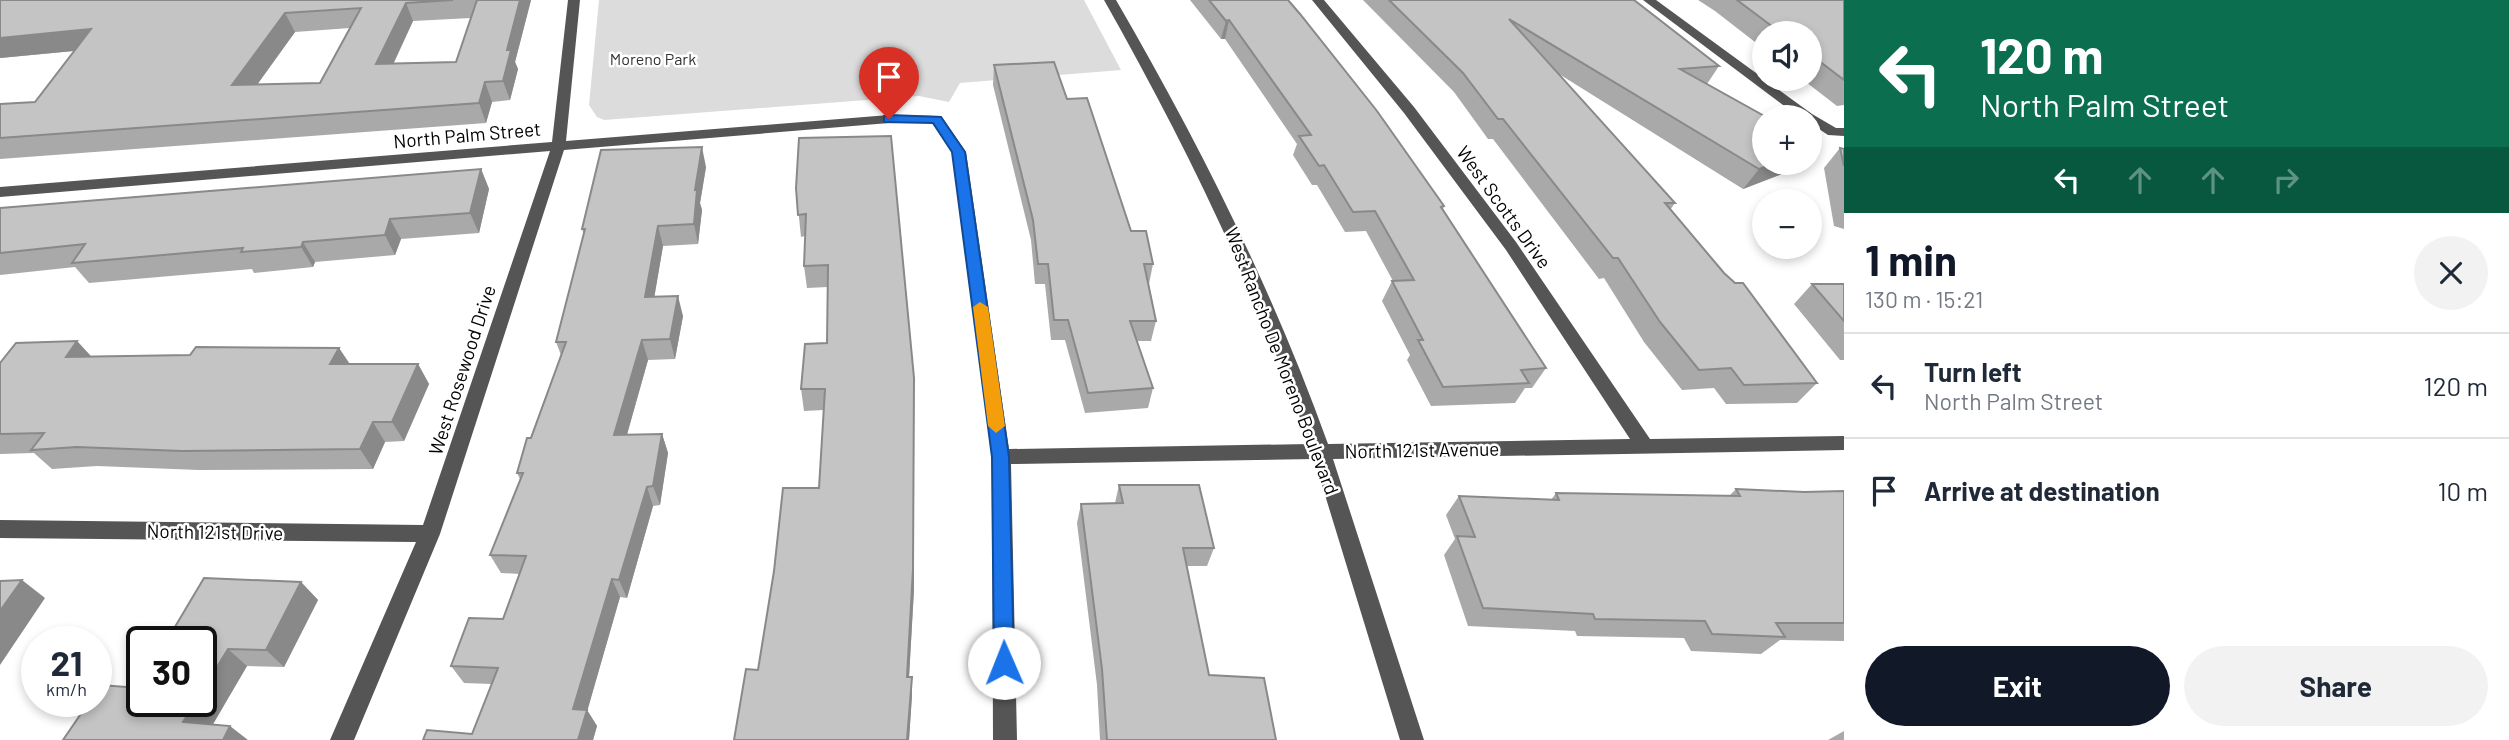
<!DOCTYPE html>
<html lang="en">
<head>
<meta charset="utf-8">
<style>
  body { margin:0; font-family:Barlow,sans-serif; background:#f2f2f3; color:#1f2937; height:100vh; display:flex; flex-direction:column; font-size:26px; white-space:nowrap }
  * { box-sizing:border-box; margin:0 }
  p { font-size:23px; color:#747a83 }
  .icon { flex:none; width:38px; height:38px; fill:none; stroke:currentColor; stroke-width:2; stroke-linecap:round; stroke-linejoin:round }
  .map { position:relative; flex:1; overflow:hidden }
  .details { display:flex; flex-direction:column; background:#fff; width:665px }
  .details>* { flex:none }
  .hud { background:#0b6e4f; color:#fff; overflow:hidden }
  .tools { position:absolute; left:1752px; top:21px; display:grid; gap:14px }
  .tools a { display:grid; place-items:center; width:70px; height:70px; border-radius:50%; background:#fff; box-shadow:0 4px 10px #0003; font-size:35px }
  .speed { position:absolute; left:21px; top:626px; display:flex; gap:14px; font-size:35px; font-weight:700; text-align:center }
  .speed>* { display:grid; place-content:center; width:91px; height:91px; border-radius:50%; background:#fff; box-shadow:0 4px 10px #0003; line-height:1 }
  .speed small { font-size:18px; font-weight:400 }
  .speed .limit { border:4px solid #111; border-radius:10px; background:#fff; color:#111 }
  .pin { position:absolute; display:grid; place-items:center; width:60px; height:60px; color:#fff; margin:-72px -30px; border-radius:50% 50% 50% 0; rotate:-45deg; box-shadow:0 0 7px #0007 }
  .pin .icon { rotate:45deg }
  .me { position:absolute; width:77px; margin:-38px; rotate:359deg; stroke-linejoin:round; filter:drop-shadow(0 0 5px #0008) }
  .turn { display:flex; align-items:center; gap:24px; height:147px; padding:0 21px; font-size:32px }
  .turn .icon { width:91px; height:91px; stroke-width:2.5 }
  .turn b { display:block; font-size:49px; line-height:60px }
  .lanes { display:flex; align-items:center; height:66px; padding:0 21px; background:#0003; justify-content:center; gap:35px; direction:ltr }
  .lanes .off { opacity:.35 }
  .round { display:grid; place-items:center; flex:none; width:74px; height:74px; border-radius:37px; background:#f2f2f3 }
  .summary { display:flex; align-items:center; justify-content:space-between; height:119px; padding:0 21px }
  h1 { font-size:42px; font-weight:700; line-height:52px; color:#111827 }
  .button { display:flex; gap:14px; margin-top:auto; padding:14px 21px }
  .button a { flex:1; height:80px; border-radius:42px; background:#111827; color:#fff; font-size:28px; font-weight:700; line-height:80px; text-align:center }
  .button a+a { background:#f2f2f3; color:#1f2937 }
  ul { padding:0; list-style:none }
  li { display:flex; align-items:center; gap:21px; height:105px; padding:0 21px; border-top:2px solid #e0e1e3 }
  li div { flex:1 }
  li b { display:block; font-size:26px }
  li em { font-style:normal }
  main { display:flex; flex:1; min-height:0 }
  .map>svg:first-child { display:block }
  .green { fill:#dcdcdc }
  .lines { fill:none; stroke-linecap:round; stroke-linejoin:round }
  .minor { fill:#555; fill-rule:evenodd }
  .wall { fill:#a9a9a9; fill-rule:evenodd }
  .shaded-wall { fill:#898989 }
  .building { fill:#c4c4c4; stroke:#898989; stroke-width:2; fill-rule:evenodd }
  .route { fill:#1a73e8; stroke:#114b97; stroke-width:2 }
  .slow { fill:#f59e0b }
  .labels { text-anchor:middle; stroke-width:5; stroke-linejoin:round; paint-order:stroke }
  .far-park-label { font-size:16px; fill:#333; stroke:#fff }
  .street-label { font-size:19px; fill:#000; stroke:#fff }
</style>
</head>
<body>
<main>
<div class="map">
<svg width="1844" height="740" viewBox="0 0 1844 740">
  <rect width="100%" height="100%" fill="#fff"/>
  <path class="green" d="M599,0H1084L1121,70L960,83L949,102L919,96L604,120L597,117L589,105Z"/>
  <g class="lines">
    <path class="minor" d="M568,0H580L566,141L889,115L941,116L966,152L1009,449L1309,444C1256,289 1185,143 1104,0H1116C1199,143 1272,288 1328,444L1630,439L1506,250L1404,113L1312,0H1324L1414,107L1516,242L1650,439L1844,436V450L1333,459L1424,740H1400L1314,459L1011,464L1017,740H993L992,457L952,152L932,123H889L564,150L440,534L354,740H330L416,542L0,538V520L423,525L550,151L0,197V187L552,142Z
      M1643,0H1656L1812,114L1836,128H1844V136L1828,135L1810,123V117H1799Z"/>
  </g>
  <path class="wall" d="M0,0H531L515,62L518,69L510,100L492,102L486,123L0,159V104L35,102L74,51L0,58ZM471,18L456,62L394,63L413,21ZM350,28L320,83L257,85L295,32Z
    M1190,0H1288L1444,206L1443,209L1546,368L1532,388H1525L1515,403L1431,406L1407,360L1410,355L1382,301L1392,281H1393L1366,231L1345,232L1317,185H1312L1293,155L1297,144L1225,39H1221Z
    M1363,0H1634L1719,66L1707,84L1803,166L1743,189L1559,74L1675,203L1670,210L1817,383L1797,403L1726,404L1714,388L1682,390L1644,342L1604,278L1599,279L1493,139H1488L1454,92Z
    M1698,0H1844V105L1837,106L1802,79H1810V33H1764V49L1715,11Z
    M994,65L1067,99L1131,231L1153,264L1149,284L1156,321L1151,341H1137L1153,388L1148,408L1085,413L1065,340H1051L1045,284H1035L1031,240L993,85Z
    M799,138L914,589L909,677H912V695L909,740H734L819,488L824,410L804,411L801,389L827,343L828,287L807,288L804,266L805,236L801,237L796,188Z
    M1840,148L1844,149V229L1834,226L1824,168Z
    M706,167L700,203L702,210L698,244L663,246L654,297L683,316L675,359L648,360L627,435L662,434L668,453L660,505L653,506L627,598L620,597L587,710L597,726L593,740H423L472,734L492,684L464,683L451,666L503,619L520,574L501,573L490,555L520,479L517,473L561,355L556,342L584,235L582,229Z
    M481,169L489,189L479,233L401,239L395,255L315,262L313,267L254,273L252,269L89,283L75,267L0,275V208Z
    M1812,284H1844V360H1840L1794,304Z
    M77,341L91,356L190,355L339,348L350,364H418L429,384L404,441L385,442L373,469L199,470L97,466L52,469L34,453L0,454V363Z
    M1119,485L1214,548L1207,566H1187L1209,675L1276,740H1100L1097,685L1077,523L1081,504L1115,503Z
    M1736,489L1804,492L1844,491V641L1780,640L1761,654L1691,651L1684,638L1577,636L1575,631L1468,626L1444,555L1455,539L1446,515L1459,496L1551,500L1556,493L1729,496Z
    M301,582L318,600L284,667L247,666L212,725L248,740L101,685L139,688L201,642Z
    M1844,731V740H1828Z"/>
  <path class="shaded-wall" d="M520,0H531L515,62L518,69L510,100L503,81L507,50Z
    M406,3L413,21L384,83L376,64Z
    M285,13L295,32L243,104L232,85Z
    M1229,20L1225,39H1221L1226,21Z
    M91,29L104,48L0,58V38Z
    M485,82L492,102L486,123L479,103Z
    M702,147L706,167L700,203L702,210L698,244L694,224L695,190Z
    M1818,147L1810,158V150Z
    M1776,163H1806L1803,166L1743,189L1759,169Z
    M481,169L489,189L479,233L470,213Z
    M390,219L401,239L395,255L385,235Z
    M658,226L663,246L651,317L645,297Z
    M303,242L315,262L313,267L301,247Z
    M678,296L683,316L675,359L670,339Z
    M642,340L648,360L621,455L614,435Z
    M77,341L95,361L66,357Z
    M339,348L352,368L330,364Z
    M418,364L429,384L404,441L392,422Z
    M914,378V589L908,695L907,677Z
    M373,422L385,442L373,469L360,449Z
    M662,434L668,453L660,505L653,486Z
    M647,487L653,506L627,598L619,580Z
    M612,579L620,597L587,712V710L597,726L593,740H578L573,709Z
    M22,580L45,598L0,665V611Z
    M301,582L318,600L284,667L266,650Z
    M228,649L247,666L205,738L183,722L196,702H201V693Z
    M912,677V695L909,740H907Z
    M230,726L248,740H223Z"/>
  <path class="building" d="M0,0H453L406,3L376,64L456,62L477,0H520L507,50H511L503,81L485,82L479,103L0,138V104L35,102L91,29L0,38ZM361,8L320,83L232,85L285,13Z
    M1209,0H1288L1300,14L1377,111L1444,206L1441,207L1546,368L1521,370L1529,383L1443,387L1418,340H1423L1392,281L1414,280L1375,211L1353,212L1324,165L1319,166L1299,136L1311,135L1229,20L1226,21Z
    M1389,0H1634L1719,66L1680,69L1766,117H1764V163H1776L1759,169L1509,19L1675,203H1665L1724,273L1735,283H1743L1817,383L1744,385L1731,368L1699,370L1660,322L1618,258H1613L1503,119H1498L1463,73Z
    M1737,0H1844V80L1810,54V33H1781Z
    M1054,62L1067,99L1087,98L1131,231H1146L1153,264H1144L1156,321H1130L1153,388L1088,393L1068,320H1054L1048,264H1038L1033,220L994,65Z
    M891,136L914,378L913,569L907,677H912L907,740H734L746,669L758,670L774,571L783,488H819L825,389H801L805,344L827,343L828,265L804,266L806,214L798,215L796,188L799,138Z
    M1810,142L1818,147L1810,150Z
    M702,147L695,190H697L694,224L658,226L645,297L678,296L670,339L642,340L614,435L662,434L653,486L647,487L619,580L612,579L573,709L587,710L578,740H423L427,730L472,734L498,668L451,666L469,618L503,619L526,556L490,555L523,473H517L527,438H531L566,342H556L585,229H582L601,150Z
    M1840,148L1844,149V166Z
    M481,169L470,213L390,219L385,235L303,242L301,247L241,252L243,248L72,263L85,244L0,253V208Z
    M1812,284H1844V321Z
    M77,341L66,357L190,355L196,347L339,348L330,364H418L392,422H373L360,449L182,451L77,447L31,450L44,433L0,434V363L16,343Z
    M1119,485H1199L1214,548H1183L1209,675L1264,678L1276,740H1107L1102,669L1081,504L1123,503Z
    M1736,489L1804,492L1844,491V623H1776L1785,637L1712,634L1705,621L1595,619L1593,614L1483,608L1457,536L1475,537L1459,496L1559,500L1556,493L1740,496Z
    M204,578L301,582L266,650L228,649L201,693V642H166Z
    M22,580L0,611V581Z
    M142,683V702H196L183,722L230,726L223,740H63L89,702H96V691L101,685L139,688Z"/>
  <path class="route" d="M889,115L941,117L965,152L1009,457L1014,663L1011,669L1004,672L997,669L994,663L992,457L952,152L933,123L884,122V116Z"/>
  <path class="slow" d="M980,302L988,307L1005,426L996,433L988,426L973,307Z"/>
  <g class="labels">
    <g class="far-park-label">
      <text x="653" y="65">Moreno Park</text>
    </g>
    <g class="street-label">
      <text transform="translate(467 135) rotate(-5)" y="7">North Palm Street</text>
      <text transform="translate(1504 207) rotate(54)" y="7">West Scotts Drive</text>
      <text transform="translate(1282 361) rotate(69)" y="7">West Rancho De Moreno Boulevard</text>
      <text transform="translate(462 370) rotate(-72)" y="7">West Rosewood Drive</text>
      <text transform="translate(1422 450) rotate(-1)" y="7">North 121st Avenue</text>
      <text transform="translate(215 532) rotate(1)" y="7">North 121st Drive</text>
    </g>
  </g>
</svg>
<div class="tools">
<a><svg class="icon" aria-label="sound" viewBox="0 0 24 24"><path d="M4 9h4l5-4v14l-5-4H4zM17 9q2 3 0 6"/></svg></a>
<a>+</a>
<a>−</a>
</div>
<div class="speed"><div>21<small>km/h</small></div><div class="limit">30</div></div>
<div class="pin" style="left:889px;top:119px;background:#d93025"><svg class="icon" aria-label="arrive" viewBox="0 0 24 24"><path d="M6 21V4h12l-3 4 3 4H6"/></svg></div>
<svg class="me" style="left:1004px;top:663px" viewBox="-20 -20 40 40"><circle r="19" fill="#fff"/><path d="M0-13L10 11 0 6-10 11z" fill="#1a73e8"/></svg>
</div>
<section class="details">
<div class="hud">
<div class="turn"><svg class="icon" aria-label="left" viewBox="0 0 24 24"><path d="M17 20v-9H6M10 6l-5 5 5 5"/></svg><div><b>120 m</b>North Palm Street</div></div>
<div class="lanes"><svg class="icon" aria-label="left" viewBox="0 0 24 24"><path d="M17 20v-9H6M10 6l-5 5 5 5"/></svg><svg class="icon off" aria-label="ahead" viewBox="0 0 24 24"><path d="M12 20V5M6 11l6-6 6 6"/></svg><svg class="icon off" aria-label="ahead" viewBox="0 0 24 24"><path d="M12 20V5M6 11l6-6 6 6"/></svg><svg class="icon off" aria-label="right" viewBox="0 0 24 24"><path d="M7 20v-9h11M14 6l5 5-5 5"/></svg></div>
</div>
<div class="summary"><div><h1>1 min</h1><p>130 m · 15:21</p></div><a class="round"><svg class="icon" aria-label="close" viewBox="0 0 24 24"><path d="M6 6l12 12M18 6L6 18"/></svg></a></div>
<ul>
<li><svg class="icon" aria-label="left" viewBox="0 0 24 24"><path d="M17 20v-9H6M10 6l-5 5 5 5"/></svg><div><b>Turn left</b><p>North Palm Street</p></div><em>120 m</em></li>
<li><svg class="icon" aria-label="arrive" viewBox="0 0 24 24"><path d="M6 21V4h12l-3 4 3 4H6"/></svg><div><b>Arrive at destination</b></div><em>10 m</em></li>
</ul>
<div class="button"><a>Exit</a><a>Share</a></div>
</section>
</main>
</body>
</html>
